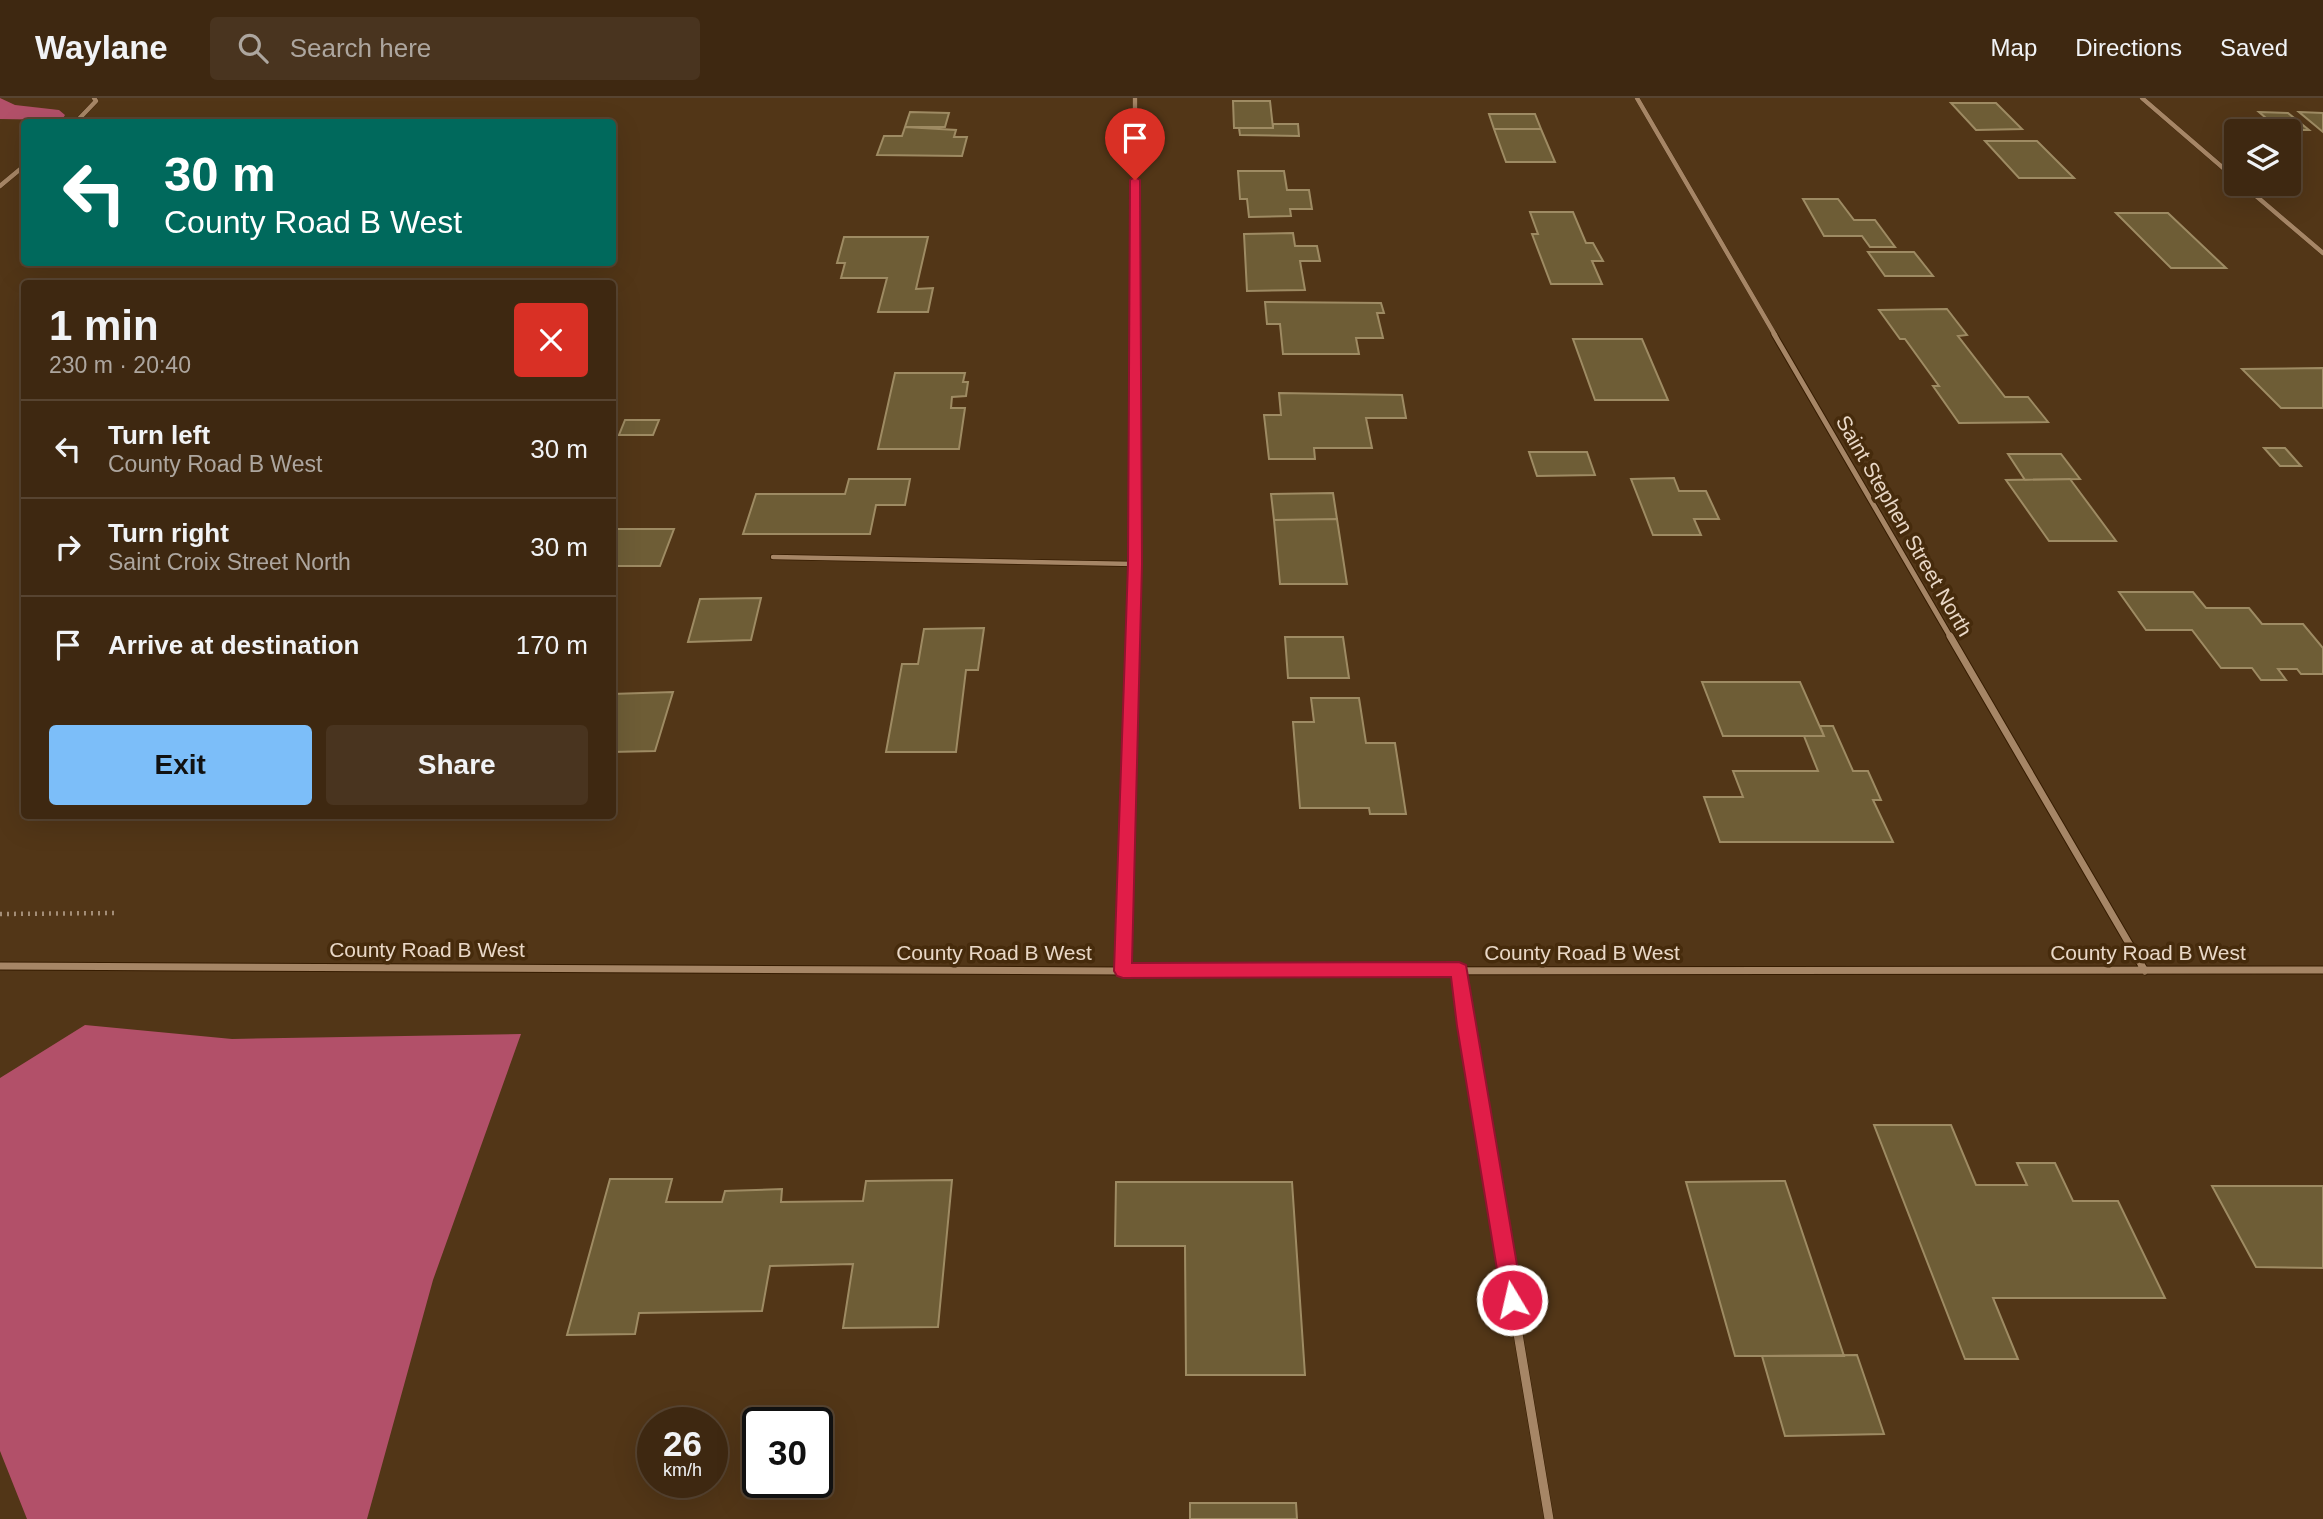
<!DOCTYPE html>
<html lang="en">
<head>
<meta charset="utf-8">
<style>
  body { margin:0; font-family:Helvetica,sans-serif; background:#49341f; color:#f1f3f6; height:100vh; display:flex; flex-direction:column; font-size:26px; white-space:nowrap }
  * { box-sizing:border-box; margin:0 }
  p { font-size:23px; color:#ada69f }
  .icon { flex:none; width:38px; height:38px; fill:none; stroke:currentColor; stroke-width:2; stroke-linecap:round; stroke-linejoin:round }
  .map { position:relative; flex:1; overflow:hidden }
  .details { position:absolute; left:21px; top:182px; width:595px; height:539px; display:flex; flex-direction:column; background:#3e2811; border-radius:7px; box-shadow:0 7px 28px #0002,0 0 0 2px #574431 }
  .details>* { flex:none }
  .top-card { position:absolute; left:21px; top:21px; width:595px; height:147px; border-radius:7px; box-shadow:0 7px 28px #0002,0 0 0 2px #574431; background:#00695c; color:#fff; overflow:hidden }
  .controls { position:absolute; left:2224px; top:21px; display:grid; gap:14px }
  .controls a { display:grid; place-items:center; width:77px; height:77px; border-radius:7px; background:#3e2811; box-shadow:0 7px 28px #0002,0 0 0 2px #574431; font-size:35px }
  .speed { position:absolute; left:637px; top:1309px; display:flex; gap:14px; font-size:35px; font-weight:700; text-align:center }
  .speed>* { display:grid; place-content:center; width:91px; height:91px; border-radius:50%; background:#3e2811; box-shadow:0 7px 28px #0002,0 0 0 2px #574431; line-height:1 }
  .speed small { font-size:18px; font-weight:400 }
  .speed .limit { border:4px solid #111; border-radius:10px; background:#fff; color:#111 }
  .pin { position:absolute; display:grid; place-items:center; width:60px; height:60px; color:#fff; margin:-72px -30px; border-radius:50% 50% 50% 0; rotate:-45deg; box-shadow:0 0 7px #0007 }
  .pin .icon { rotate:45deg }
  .me { position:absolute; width:77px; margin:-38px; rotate:351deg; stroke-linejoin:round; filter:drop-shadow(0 0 5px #0008) }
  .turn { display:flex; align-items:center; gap:24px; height:147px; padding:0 28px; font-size:32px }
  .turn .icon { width:91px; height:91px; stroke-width:2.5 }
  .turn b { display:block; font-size:49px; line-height:60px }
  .round { display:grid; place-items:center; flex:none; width:74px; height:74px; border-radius:7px; background:#49341f }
  .headline { display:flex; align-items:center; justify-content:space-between; height:119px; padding:0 28px }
  h1 { font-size:42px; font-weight:700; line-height:52px }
  .button { display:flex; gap:14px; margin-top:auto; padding:14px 28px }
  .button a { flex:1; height:80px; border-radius:7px; background:#7cbef9; color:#111; font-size:28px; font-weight:700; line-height:80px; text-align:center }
  .button a+a { background:#49341f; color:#f1f3f6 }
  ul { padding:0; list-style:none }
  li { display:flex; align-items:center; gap:21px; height:98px; padding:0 28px; border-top:2px solid #574431 }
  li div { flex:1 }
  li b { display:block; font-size:26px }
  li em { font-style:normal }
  header { display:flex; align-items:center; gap:42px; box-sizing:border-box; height:98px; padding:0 35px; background:#3e2811; border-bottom:2px solid #574431 }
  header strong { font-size:33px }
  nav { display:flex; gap:38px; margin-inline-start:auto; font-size:24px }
  .search { width:490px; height:63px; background:#49341f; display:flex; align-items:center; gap:18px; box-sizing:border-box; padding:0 24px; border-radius:7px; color:#ada69f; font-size:26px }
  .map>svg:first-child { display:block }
  .forest { fill:#b25069 }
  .building { fill:#6e5d36; stroke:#9e8b63; stroke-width:2 }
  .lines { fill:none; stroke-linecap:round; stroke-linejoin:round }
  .lane-casing { stroke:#361c00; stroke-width:6 }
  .street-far3-casing { stroke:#361c00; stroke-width:5 }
  .street-far2-casing { stroke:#361c00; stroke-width:7 }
  .street-far1-casing { stroke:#361c00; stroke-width:9 }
  .street-casing { stroke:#361c00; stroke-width:10 }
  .path { stroke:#a48e77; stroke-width:4.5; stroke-dasharray:2 5; stroke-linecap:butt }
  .lane { stroke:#a68666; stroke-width:4.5 }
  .street-far3 { stroke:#a68666; stroke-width:4.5 }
  .street-far2 { stroke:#a68666; stroke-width:5 }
  .street-far1 { stroke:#a68666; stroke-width:7 }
  .street { stroke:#a68666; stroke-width:9 }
  .route { fill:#e11d48; stroke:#92132f; stroke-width:2 }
  .labels { text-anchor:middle; stroke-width:7; stroke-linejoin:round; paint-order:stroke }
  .street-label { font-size:21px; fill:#e9d8c7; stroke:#462b0c }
</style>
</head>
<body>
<header>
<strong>Waylane</strong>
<div class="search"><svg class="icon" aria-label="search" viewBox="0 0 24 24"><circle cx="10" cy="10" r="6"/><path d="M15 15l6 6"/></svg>Search here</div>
<nav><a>Map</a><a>Directions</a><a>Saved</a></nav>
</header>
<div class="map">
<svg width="2323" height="1421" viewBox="0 0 2323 1421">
  <rect width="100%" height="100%" fill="#523617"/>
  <path class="forest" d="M0,0L15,7L59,12L65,17L62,22L0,21Z
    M85,927L232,941L521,936L433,1182L367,1421H27L0,1353V980Z"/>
  <path class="building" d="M1233,3H1270L1273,30H1234Z
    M1951,5H1996L2022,31L1976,32Z
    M910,14L949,15L945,29H905Z
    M2259,14L2288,15L2309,32H2280Z
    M2299,14L2323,15V34Z
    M1489,16H1535L1541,31H1494Z
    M1273,26H1298L1299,38L1240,37L1239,30H1273Z
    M905,29L956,32L954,39H967L962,58L877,57L884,38H902Z
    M1494,31H1541L1555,64H1506Z
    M1985,43H2037L2074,80H2019Z
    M1238,73H1284L1287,92H1309L1312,111H1290L1291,118L1249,119L1247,101H1240Z
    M1803,101H1838L1854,122H1875L1895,149H1870L1862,138H1824Z
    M1530,114H1573L1586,145H1593L1603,163H1592L1602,186H1551L1532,136H1538Z
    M2116,115H2168L2226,170H2171Z
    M1293,135L1295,148H1317L1320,163H1300L1305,192L1247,193L1244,136Z
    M844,139H928L916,191L933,190L928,214H878L887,180H841L845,165H837Z
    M1868,154H1914L1933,178H1885Z
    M1265,204L1381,205L1384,215H1377L1383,240H1356L1359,256H1283L1280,226H1267Z
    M1947,211L1967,237L1958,238L2005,299H2028L2048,324L1959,325L1933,288H1939L1905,241H1900L1879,212Z
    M1573,241H1642L1668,302H1595Z
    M2323,270V310H2281L2242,271Z
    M895,275H965L963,284H968L966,298L952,299L951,310H965L959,351H878Z
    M1279,295L1402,297L1406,320H1366L1372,350H1314L1315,361H1269L1264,317H1281Z
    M625,322H659L653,337H619Z
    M2264,350H2285L2301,368H2280Z
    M1529,354H1587L1595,377L1537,378Z
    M2008,356H2061L2080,381L2025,382Z
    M1674,380L1679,393H1706L1719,421H1694L1701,437H1653L1631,381Z
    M849,381H910L905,407H876L870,436H743L756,396H845Z
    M2070,381L2116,443H2049L2006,382Z
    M1333,395L1337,421L1274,422L1271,396Z
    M1337,421L1347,486H1280L1274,422Z
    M612,431H674L660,468H612Z
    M2119,494H2193L2206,510H2249L2262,526H2303L2323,550V576H2301L2297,571H2278L2286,582H2261L2252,570H2221L2192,532H2146Z
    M761,500L751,542L688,544L700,501Z
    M984,530L978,572H966L956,654H886L902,566H918L924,531Z
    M1285,539H1343L1349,580H1288Z
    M1702,584H1800L1824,638H1723Z
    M673,594L655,653L612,654V596Z
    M1311,600H1359L1366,645H1395L1406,716H1370L1369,710H1300L1293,624H1314Z
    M1820,628H1833L1853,673H1868L1881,702H1873L1893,744H1720L1704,699H1743L1733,673H1818L1804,638H1824Z
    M1874,1027H1951L1976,1087H2027L2017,1065H2055L2073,1103H2118L2165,1200H1993L2018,1261H1965Z
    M610,1081H672L666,1104H722L725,1093L782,1091L781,1104L863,1103L866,1083L952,1082L938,1229L843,1230L853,1166L770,1168L762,1213L639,1215L635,1236L567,1237Z
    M1785,1083L1844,1258H1735L1686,1084Z
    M1116,1084H1292L1305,1277H1186L1185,1148H1115Z
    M2212,1088H2323V1170L2256,1169Z
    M1857,1257L1884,1336L1785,1338L1762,1258Z
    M1190,1405H1296L1297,1421H1190Z"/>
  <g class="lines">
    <g class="lane-casing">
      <path id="lane" d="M773,459L1135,466"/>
    </g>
    <g class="street-far3-casing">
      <path id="street-far3" d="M1135,0V237
        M1637,0L1775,237
        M2142,0L2236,81
        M76,24L96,3L94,0
        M2242,86L2323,155
        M0,88L24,68"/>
    </g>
    <g class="street-far2-casing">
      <path id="street-far2" d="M1774,236L1951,540
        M1133,540L1135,236"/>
    </g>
    <g class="street-far1-casing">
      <path id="street-far1" d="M1950,538L2145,873
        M0,868L1123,873L2323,872
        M1459,872L1466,927
        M1123,873L1133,538"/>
    </g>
    <g class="street-casing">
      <path id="street" d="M1466,925L1549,1421"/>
    </g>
    <path class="path" d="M0,816L119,815"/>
    <use href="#lane" class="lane"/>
    <use href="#street-far3" class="street-far3"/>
    <use href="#street-far2" class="street-far2"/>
    <use href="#street-far1" class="street-far1"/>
    <use href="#street" class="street"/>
  </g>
  <path class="route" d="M1135,79L1140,82L1142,466L1132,865L1459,864L1466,867L1523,1202L1520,1209L1512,1213L1505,1209L1502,1202L1457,928L1451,879L1123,880L1117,878L1114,873L1128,466L1130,82Z"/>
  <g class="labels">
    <g class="street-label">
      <text transform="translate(1904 428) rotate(60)" y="7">Saint Stephen Street North</text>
      <text x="427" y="859">County Road B West</text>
      <text x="994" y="862">County Road B West</text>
      <text x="1582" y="862">County Road B West</text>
      <text x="2148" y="862">County Road B West</text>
    </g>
  </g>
</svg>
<div class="controls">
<a><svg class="icon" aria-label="layers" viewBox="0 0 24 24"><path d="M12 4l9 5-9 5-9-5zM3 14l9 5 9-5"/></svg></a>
</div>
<div class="speed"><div>26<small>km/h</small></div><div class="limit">30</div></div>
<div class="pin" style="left:1135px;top:82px;background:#d93025"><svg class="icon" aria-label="arrive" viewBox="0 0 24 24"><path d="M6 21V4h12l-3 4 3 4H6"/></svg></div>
<svg class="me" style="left:1512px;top:1202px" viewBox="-20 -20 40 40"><circle r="17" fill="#e11d48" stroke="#fff" stroke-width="3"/><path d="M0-11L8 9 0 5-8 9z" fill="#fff"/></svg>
<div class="top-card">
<div class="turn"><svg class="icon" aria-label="left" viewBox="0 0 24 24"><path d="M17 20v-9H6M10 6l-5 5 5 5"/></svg><div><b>30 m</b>County Road B West</div></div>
</div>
<section class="details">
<div class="headline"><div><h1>1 min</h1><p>230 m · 20:40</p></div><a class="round" style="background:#d93025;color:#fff"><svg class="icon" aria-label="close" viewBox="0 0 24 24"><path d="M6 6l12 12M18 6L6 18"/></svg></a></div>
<ul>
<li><svg class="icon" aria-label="left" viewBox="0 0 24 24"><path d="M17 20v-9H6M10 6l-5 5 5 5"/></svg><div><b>Turn left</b><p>County Road B West</p></div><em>30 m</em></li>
<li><svg class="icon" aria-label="right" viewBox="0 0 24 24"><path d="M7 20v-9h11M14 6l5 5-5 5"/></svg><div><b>Turn right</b><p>Saint Croix Street North</p></div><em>30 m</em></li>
<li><svg class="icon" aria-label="arrive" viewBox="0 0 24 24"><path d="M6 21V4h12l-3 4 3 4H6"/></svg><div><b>Arrive at destination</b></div><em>170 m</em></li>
</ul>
<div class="button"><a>Exit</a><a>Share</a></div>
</section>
</div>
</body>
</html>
